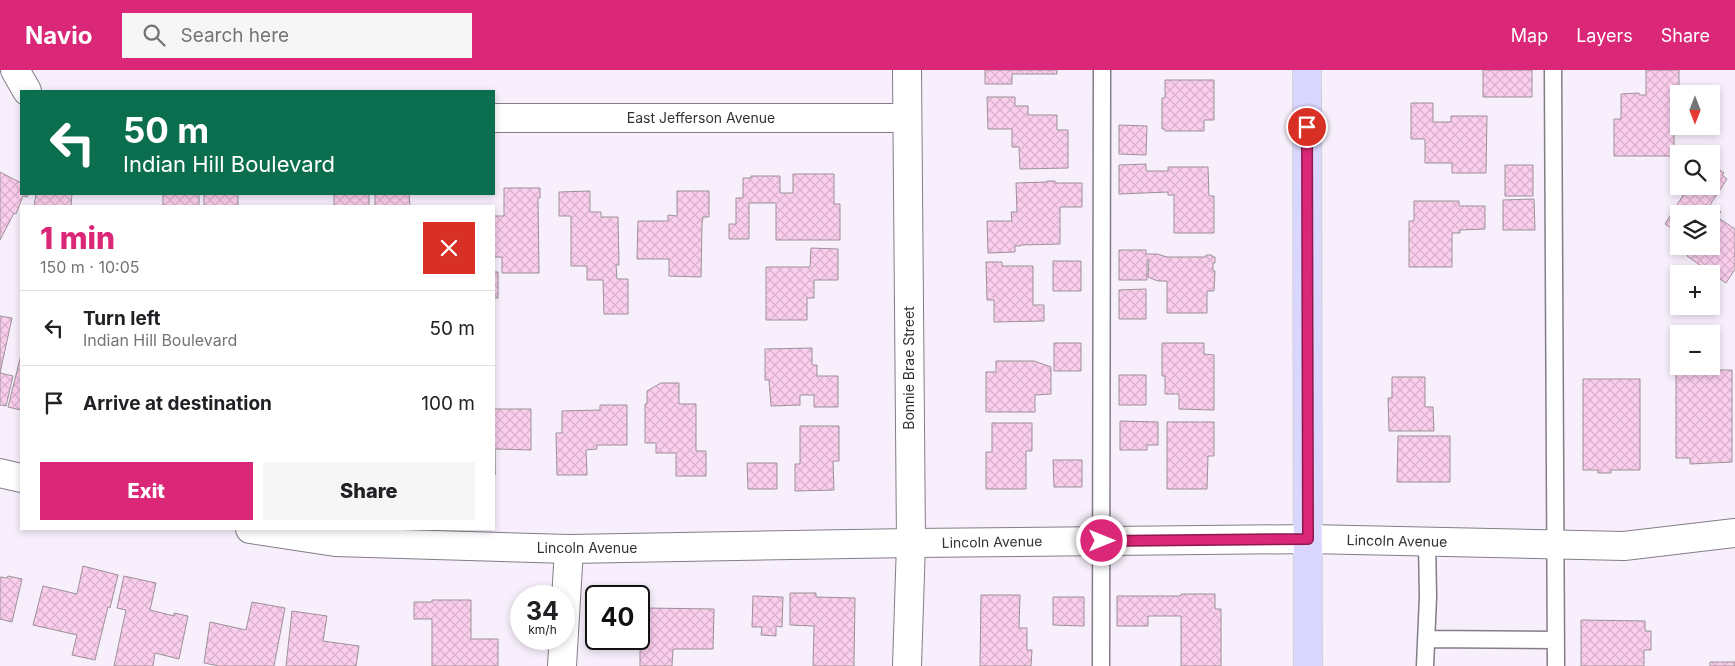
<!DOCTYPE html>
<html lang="en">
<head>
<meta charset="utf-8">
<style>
  body { margin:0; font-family:Inter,sans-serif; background:#f6f6f6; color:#202124; height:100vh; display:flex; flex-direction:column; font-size:19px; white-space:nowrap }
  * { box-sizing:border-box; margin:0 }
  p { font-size:16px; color:#757577 }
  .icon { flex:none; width:28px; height:28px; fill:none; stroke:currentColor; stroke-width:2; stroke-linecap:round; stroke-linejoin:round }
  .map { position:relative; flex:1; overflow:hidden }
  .side { position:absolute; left:20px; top:135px; width:475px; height:325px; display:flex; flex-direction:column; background:#fff; border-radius:0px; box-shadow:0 2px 8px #0003 }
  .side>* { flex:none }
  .guide { position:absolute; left:20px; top:20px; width:475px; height:105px; border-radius:0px; box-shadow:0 2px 8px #0003; background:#0b6e4f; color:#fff; overflow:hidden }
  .needle { width:32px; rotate:180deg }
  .buttons { position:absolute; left:1670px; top:15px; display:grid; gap:10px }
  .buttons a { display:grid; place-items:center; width:50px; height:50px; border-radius:0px; background:#fff; box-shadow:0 2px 8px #0003; font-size:25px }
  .speed { position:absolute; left:510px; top:515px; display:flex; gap:10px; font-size:25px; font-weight:700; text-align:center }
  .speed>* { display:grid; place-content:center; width:65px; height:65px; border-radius:50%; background:#fff; box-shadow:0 2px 8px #0003; line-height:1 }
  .speed small { font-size:12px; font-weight:400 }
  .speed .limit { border:2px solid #111; border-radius:8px; background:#fff; color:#111 }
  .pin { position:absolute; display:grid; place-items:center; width:42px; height:42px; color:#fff; margin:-21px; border:2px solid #fff; border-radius:50%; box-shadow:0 1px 5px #0007 }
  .me { position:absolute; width:55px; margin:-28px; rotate:90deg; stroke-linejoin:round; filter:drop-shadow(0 0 4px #0008) }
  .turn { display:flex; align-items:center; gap:18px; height:105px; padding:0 20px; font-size:22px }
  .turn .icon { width:65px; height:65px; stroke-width:2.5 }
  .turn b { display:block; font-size:35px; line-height:42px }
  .round { display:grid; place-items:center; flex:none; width:52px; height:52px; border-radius:0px; background:#f6f6f6 }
  .head { display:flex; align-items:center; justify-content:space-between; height:85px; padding:0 20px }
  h1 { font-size:30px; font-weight:800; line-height:38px; color:#db2777 }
  .cta { display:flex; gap:10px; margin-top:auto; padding:10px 20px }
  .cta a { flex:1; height:58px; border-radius:0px; background:#db2777; color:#fff; font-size:20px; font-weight:800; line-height:58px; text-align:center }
  .cta a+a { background:#f6f6f6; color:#202124 }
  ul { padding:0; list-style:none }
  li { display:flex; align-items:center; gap:15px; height:75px; padding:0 20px; border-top:1px solid #e0e0e0 }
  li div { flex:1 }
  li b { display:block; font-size:19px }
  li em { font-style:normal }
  header { display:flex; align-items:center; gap:30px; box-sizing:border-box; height:70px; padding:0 25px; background:#db2777; color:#fff }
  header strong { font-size:24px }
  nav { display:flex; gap:28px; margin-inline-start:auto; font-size:18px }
  .search { width:350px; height:45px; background:#f6f6f6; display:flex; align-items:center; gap:12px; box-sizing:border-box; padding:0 18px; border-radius:0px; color:#757577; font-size:19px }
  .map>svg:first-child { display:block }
  .building { fill:url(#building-cross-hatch); stroke:#9d9199 }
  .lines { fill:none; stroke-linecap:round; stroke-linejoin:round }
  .service-casing { stroke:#847d88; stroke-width:19 }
  .minor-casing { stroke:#847d88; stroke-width:30 }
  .tertiary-casing { stroke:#847d88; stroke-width:30 }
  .primary-casing { stroke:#d2d2d3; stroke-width:30 }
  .service { stroke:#fff; stroke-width:16 }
  .minor { stroke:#fff; stroke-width:28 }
  .tertiary { stroke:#fff; stroke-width:28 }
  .primary { stroke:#d9d6ff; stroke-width:28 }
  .route-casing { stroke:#8e194d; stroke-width:12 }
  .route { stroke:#db2777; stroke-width:9 }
  .labels { text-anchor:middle; stroke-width:5; stroke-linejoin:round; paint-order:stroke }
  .street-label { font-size:14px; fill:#343136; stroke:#fff }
</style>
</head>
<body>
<header>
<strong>Navio</strong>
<div class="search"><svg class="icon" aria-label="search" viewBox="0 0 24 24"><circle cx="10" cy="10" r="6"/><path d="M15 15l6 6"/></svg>Search here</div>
<nav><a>Map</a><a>Layers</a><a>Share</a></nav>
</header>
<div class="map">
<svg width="1735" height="596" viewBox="0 0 1735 596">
  <defs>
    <pattern id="building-cross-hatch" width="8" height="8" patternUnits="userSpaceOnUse" patternTransform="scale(1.25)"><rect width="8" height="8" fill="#fbceed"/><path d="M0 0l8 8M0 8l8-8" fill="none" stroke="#d8b1cc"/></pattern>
  </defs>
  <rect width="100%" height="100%" fill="#f7effc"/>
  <path class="building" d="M985,0H1057V4H1012V14H985Z
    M1483,0H1532V27H1483Z
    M1646,0H1679V26H1676V51H1674V86H1614V49H1621V24L1639,23V25H1646Z
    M1165,10H1214V50H1204V61H1165V59H1162V28H1165Z
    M987,27H1015V36H1028V45H1057V60H1068V98L1020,99L1019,77H1012V59H988Z
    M1411,33H1433V52H1451V46H1487L1486,103H1452V93H1425V69H1411Z
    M1119,55L1147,56L1146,85L1119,84Z
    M1146,94V101H1168V97H1208L1209,126H1214V163H1174V125H1168V122L1119,124V95Z
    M1711,94L1724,103L1722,105L1727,109L1710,135L1721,142L1717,147L1735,159V199L1726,213L1687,186L1694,176H1711V144H1679V163L1665,154L1689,116H1711Z
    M1505,95H1533V126H1505Z
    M0,102L21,113V124H29L27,127L23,126L16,144L14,143L0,170Z
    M793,104H834V134H840V170H776V133H749V169H729V154H736V128H743V108H751V106H780V123H793Z
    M1047,111H1055V113H1082V137H1060V174L1020,175V176H1015V182L988,183L987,151H1012L1011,142H1017L1016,113L1047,112Z
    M504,118H540V128H538L539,203H502V187H494V146H504Z
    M590,121V142H601V147H618L619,195H616L617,209H628V244H604L603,210H587V196H571V146H559V122Z
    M677,121H709V147H703L702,154L701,207L669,206V189H637L638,151H668V145L677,146Z
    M36,124H72L71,136H34Z
    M163,124H199V136H163Z
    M204,124H238V136H204Z
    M334,124H369V136H334Z
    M375,124H409L410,136H375Z
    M1534,129L1535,160H1503V130Z
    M1414,131H1459V136H1485V159L1460,160V163H1452V197H1409V151H1414Z
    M811,178L838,179V210H814V228H807V250H766V197H810Z
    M1119,180H1146V184H1157L1167,187H1206V185H1212V187H1215V193H1213V201H1215L1214,221H1207V243H1167V211H1158L1148,207L1149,190H1147V210H1119Z
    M1053,191H1081V221H1053Z
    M986,192H1002V196H1033V235H1044V251L994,252V230H987Z
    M494,202H498V228H494Z
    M1146,219V249H1119V220Z
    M0,246L12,248L0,303Z
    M1054,273H1081V301H1054Z
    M1162,273H1204V284L1214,285V340L1179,339V324H1165V306H1162Z
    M812,278V295H817V306H838V337H814V325H800V335L771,336L769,310H765V279Z
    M21,285V340L8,337Z
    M996,291H1034L1051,297V324L1035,325V342H986V302H996Z
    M1676,300H1732V392L1690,394V388H1676Z
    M0,303L13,306L6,336L0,335Z
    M1119,305H1146V335H1119Z
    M1392,307H1425V337H1433L1434,361H1389L1388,328H1392Z
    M1583,309H1640V400H1611V403H1598V400H1583Z
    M661,313H679V334H696V381H706V406H676V383H656V373H645V334H647V321Z
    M600,335H627V375H597V379L586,380L587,405H557L556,363H562V341L600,340Z
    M494,339H531V380L495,379V405Z
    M1120,351L1158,352V375H1147V380H1120Z
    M1167,352H1214V386H1208L1207,419H1167Z
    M992,353H1032V381H1026V419H986V382H992Z
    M800,356H839V391H833L834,420L795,421V394H800Z
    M1398,366H1450V412H1397Z
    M1053,390H1082V417H1054Z
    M747,393H777V419H748Z
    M83,496L118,505L110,538L108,537L95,590L72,585L77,565L33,555L43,516L77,524Z
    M8,506L22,509L12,552L0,549V507L7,508Z
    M124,506L156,513L150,540L174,546V543L188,546L179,589L155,583L153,596H114L126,540L117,538Z
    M790,523H816V527L855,528L854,596H813L814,556L790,555Z
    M1181,524H1215V539H1221V596H1181V546H1148V556H1117V526H1181Z
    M981,525H1020L1019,558H1027V580H1032L1031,596H980Z
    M753,526L783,527L782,557L776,556V566L761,565L762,557H752Z
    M1053,527H1084V556L1053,555Z
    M432,530H471V569H498V596H432V549H414V532H432Z
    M252,532L285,538L274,596H219L204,593L210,552L246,560Z
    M645,538L714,539L713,579H673L672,596H640V573H645Z
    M292,541L327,546L323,571L359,576L356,596H286Z
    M1581,550L1645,551V561H1651V580H1644V596H1581Z
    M1710,592H1735V596H1710Z"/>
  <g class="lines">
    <g class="service-casing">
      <path id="service" d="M1553,0L1556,596
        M1426,569L1556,570
        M1101,596L1102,0
        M1425,596L1428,527L1427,471"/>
    </g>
    <g class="minor-casing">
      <path id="minor" d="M15,0L27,21
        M494,48H907
        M562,596L569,479
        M907,596L911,473L907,0"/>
    </g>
    <g class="tertiary-casing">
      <path id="tertiary" d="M0,403L21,408
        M250,459L335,472L569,479L911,473L1308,469L1624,476L1735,463"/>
    </g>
    <g class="primary-casing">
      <path id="primary" d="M1307,0L1308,596"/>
    </g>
    <use href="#service" class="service"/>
    <use href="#minor" class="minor"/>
    <use href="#tertiary" class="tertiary"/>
    <use href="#primary" class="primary"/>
  </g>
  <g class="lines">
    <g class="route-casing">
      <path id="route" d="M1102,471L1308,469L1307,57"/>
    </g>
    <use href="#route" class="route"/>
  </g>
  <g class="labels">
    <g class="street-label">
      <text x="701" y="53">East Jefferson Avenue</text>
      <text transform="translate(909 298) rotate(-90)" y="5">Bonnie Brae Street</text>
      <text transform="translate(1397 471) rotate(1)" y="5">Lincoln Avenue</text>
      <text transform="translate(992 472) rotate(-1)" y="5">Lincoln Avenue</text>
      <text x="587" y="483">Lincoln Avenue</text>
    </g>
  </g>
</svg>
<div class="buttons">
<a><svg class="needle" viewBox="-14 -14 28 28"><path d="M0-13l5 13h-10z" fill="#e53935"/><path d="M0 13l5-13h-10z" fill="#757577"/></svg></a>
<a><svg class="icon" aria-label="search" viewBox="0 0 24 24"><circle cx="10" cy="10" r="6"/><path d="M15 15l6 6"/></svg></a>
<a><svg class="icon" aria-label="layers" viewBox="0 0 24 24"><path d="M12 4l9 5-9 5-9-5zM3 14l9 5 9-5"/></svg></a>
<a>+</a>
<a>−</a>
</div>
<div class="speed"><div>34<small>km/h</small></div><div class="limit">40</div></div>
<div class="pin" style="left:1307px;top:57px;background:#d93025"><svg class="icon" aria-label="arrive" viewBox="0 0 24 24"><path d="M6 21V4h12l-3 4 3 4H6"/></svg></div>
<svg class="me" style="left:1102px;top:471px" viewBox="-20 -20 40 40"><circle r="17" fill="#db2777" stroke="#fff" stroke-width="3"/><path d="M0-11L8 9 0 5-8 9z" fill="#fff"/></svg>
<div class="guide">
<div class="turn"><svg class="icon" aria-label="left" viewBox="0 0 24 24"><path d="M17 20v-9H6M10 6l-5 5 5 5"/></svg><div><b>50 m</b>Indian Hill Boulevard</div></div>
</div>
<section class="side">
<div class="head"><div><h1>1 min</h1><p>150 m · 10:05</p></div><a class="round" style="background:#d93025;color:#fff"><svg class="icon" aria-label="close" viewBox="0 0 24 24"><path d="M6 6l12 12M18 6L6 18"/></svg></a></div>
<ul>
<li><svg class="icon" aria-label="left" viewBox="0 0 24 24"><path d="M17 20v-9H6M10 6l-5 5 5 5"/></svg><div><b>Turn left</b><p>Indian Hill Boulevard</p></div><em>50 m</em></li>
<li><svg class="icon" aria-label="arrive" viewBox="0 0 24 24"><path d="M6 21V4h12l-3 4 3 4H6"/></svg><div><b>Arrive at destination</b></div><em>100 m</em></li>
</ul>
<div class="cta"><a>Exit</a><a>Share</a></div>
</section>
</div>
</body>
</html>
